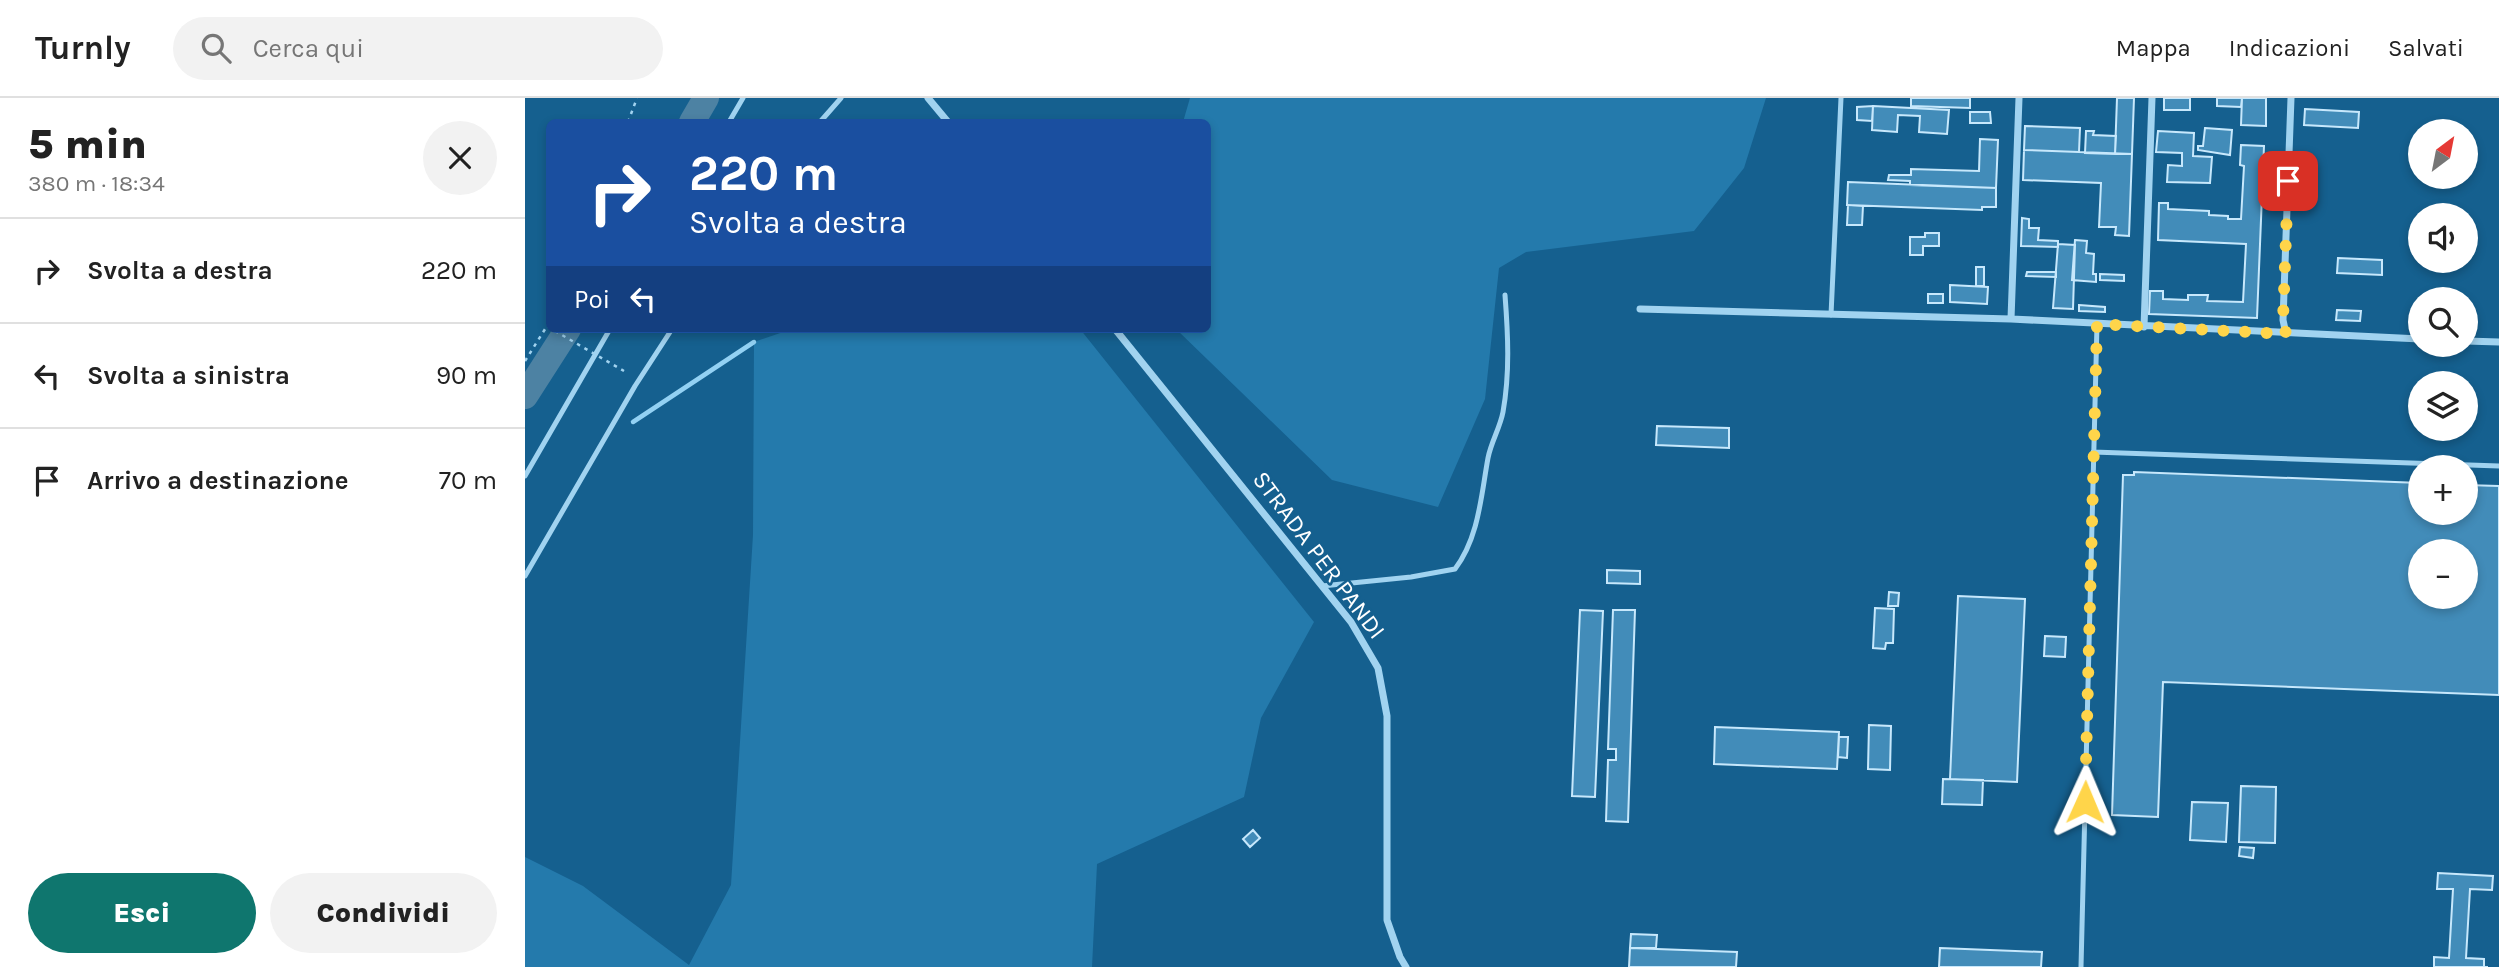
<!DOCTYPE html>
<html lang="it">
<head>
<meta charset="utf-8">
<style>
  body { margin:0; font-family:Karla,sans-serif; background:#f2f2f2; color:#222; height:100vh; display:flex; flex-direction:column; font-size:26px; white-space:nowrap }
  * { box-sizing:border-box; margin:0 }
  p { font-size:23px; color:#767676 }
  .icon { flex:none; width:38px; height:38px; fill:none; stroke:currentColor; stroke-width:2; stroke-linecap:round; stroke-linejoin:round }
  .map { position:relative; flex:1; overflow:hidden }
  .details { display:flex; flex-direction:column; background:#fff; width:525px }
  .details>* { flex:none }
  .guide { position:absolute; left:21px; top:21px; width:665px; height:214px; border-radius:10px; box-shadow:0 4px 10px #0003; background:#1a4fa0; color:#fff; overflow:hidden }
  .needle { width:46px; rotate:32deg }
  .controls { position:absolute; left:1883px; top:21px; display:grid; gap:14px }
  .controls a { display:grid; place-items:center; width:70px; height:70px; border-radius:50%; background:#fff; box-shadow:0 4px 10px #0003; font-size:35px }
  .pin { position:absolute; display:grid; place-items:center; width:60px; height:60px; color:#fff; margin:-30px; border-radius:14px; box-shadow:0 4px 10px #0006 }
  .me { position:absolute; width:77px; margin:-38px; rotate:1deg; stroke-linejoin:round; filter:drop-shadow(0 0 5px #0008) }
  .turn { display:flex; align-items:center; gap:24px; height:147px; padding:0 28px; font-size:32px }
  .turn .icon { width:91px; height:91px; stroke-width:2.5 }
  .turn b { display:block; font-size:49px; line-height:60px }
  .then { display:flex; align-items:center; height:66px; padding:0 28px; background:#0003; gap:14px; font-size:26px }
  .round { display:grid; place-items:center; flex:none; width:74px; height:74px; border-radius:37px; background:#f2f2f2 }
  .headline { display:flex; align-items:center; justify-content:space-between; height:119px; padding:0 28px }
  h1 { font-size:42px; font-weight:800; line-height:52px }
  .primary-button { display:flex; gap:14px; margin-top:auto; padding:14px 28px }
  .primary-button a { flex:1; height:80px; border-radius:42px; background:#0f766e; color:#fff; font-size:28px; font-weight:800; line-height:80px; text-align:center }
  .primary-button a+a { background:#f2f2f2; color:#222 }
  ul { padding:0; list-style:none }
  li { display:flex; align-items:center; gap:21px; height:105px; padding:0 28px; border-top:2px solid #e0e0e0 }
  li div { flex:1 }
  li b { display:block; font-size:26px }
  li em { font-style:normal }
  header { display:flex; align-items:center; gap:42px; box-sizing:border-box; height:98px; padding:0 35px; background:#fff; border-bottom:2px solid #e0e0e0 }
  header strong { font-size:33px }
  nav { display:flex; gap:38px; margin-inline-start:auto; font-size:24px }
  .search { width:490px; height:63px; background:#f2f2f2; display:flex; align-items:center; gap:18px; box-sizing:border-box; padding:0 24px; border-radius:38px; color:#767676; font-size:26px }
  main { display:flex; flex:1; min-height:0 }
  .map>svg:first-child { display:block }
  .green { fill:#247aac }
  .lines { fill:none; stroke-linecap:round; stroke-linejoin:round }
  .stream { stroke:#93d1f3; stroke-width:4.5 }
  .river { stroke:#4d82a3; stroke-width:26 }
  .building { fill:#428cb9; stroke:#c7e8fc; stroke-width:2; fill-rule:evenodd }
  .path { stroke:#a1d3f0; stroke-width:2.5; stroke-dasharray:3.5 5; stroke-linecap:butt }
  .lane { stroke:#a1d3f0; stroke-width:5 }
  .street { stroke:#a1d3f0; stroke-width:7 }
  .path-bridge { stroke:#a1d3f0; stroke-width:2.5; stroke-dasharray:3.5 5; stroke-linecap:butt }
  .route { stroke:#ffd54a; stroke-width:12; stroke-dasharray:0 21.6 }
  .labels { text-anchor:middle; stroke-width:5; stroke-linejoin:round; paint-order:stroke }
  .street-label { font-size:24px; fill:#fff; stroke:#15608f }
</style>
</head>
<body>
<header>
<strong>Turnly</strong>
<div class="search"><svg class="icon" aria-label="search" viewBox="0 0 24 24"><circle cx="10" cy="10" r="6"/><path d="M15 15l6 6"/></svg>Cerca qui</div>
<nav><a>Mappa</a><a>Indicazioni</a><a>Salvati</a></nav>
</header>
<main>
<section class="details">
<div class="headline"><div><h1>5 min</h1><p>380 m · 18:34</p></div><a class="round"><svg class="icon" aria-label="close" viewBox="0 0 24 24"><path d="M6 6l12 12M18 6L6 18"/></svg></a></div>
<ul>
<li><svg class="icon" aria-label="right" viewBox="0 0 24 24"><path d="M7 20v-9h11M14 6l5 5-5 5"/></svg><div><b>Svolta a destra</b></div><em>220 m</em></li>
<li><svg class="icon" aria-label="left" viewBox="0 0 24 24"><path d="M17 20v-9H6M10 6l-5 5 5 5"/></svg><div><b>Svolta a sinistra</b></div><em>90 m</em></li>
<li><svg class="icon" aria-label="arrive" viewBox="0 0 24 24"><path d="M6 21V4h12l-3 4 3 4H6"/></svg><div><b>Arrivo a destinazione</b></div><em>70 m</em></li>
</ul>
<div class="primary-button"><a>Esci</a><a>Condividi</a></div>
</section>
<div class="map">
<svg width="1974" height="869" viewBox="0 0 1974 869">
  <rect width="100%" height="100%" fill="#15608f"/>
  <path class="green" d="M665,0H1241L1219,70L1169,133L1001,154L974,170L960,301L913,409L807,382L651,231H682V24H658Z
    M267,231H555L789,524L736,620L719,699L572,766L567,869H0V759L58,788L164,867L206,787L228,437L229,244Z"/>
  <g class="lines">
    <path class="stream" d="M108,324L229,244"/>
    <path class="river" d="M167,24L181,0
      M0,298L43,231"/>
  </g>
  <path class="building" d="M1386,0H1445V10L1386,8Z
    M1592,0H1609L1607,56H1590Z
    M1639,0H1665V12H1639Z
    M1692,0H1717L1716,9L1692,8Z
    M1717,0H1741V28L1716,27Z
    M1348,8L1347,23L1332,22V9Z
    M1348,8L1424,12L1422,36L1394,34L1395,18L1373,17L1372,34L1347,32Z
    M1780,11L1834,14L1833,30L1779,27Z
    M1445,14H1465L1466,25H1445Z
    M1500,28L1555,30L1554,54L1499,52Z
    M1680,30L1707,32L1705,57L1673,52V48H1678Z
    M1561,33H1569L1568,37L1591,38L1590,56L1560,55Z
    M1633,33L1669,35L1668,58L1687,59L1685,85L1642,84L1643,67L1657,68V55L1631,54Z
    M1455,41L1473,42L1471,90L1385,87V83L1363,82L1364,77H1386V71L1454,73Z
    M1716,47L1739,48L1732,220L1624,216L1625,193H1638V201L1663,202V197H1683L1682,203L1718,204L1721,146L1633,142L1634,105H1643V111L1684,113V117L1703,118V121H1716L1719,68L1715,67Z
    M1499,52L1607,56L1604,138L1590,137L1591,129H1574L1576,85L1498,82Z
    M1323,84L1471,90V109H1457V112L1322,107Z
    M1323,107L1338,108L1337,127H1322Z
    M1497,120L1504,121V130H1514L1513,142L1533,143V149L1496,148Z
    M1400,135H1414V148H1398V157H1385V139H1400Z
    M1550,142L1562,143L1561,155L1569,156L1568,176H1571V184L1547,182Z
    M1533,146L1550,147L1548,211L1528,210Z
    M1813,160L1857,162V177L1812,175Z
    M1451,169H1459V188H1451Z
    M1502,174H1531V179L1501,178Z
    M1575,176L1599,177V183L1575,182Z
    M1425,187L1463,189L1462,206L1425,204Z
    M1403,196H1418V205H1403Z
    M1554,207L1580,209V214L1554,213Z
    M1812,212L1836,213L1835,223L1811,222Z
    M1132,328L1204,330V350L1131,347Z
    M1609,374L1895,385V415H1941V387L1974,388V597L1638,584L1633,719L1587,717L1598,377H1609ZM1895,453H1941V499H1895Z
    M1082,472L1115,473V486L1082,485Z
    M1364,494L1374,495L1373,508H1363Z
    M1433,498L1500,501L1492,684L1425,681Z
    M1350,510L1369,511L1368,545H1361L1360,551L1348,550Z
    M1055,512L1078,513L1070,699L1047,698Z
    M1088,512H1110L1103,724L1081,723L1083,662H1091V651H1083Z
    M1520,538L1541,539L1540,559L1519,558Z
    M1344,627L1366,628L1365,672L1343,671Z
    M1190,629L1314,634L1312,671L1189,666Z
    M1314,639H1323L1322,660L1313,659Z
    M1418,681L1458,682L1457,707L1417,706Z
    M1716,688L1751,689L1750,745L1714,744Z
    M1667,704L1703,705L1701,744L1665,742Z
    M728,732L735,740L725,749L718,741Z
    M1715,749L1729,750L1728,760L1714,758Z
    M1913,775L1968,778L1967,792L1945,791L1941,860L1959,861V869H1963H1909V859L1924,860L1928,791H1912Z
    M1106,836L1132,837L1131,850H1105Z
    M1105,850L1212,854L1211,869H1104Z
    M1415,850L1517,854L1516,869H1414Z"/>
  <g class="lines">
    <path class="path" d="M103,24L112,0
      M27,231L30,233
      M0,263L22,228L24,229"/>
    <path class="lane" d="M204,24L218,0
      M295,24L316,0
      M1306,217L1316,0
      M1568,354L1974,368
      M0,378L85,231
      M0,478L110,288L147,231
      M797,488L886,479L930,471C954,439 956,398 963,360C966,344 975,330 978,314C985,275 983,236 980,197
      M1556,869L1572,226"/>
    <path class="street" d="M403,0L423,24
      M1115,211L1486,221L1895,241
      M1486,221L1494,0
      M1619,229L1627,0
      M590,231L826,524L853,570L862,618V822L875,859L881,869
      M1761,236L1758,222L1766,0
      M1941,243L1974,244"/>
    <path class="path-bridge" d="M30,233L99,273"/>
  </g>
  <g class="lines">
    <path class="route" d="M1560,704L1572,226L1761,236L1758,222L1763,83"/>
  </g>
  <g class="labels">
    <g class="street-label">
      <text transform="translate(794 457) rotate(53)" y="8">STRADA PER PANDI</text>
    </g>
  </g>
</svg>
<div class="controls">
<a><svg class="needle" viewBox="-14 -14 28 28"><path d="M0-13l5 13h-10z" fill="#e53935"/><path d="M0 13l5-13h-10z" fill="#767676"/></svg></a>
<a><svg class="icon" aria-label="sound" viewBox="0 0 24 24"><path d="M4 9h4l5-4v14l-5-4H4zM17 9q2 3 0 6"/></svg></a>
<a><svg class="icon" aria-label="search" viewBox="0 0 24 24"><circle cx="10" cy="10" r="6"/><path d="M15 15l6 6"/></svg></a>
<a><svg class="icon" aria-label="layers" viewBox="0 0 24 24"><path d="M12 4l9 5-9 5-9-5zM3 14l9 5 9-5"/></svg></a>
<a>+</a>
<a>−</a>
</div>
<div class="pin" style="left:1763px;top:83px;background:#d93025"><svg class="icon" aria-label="arrive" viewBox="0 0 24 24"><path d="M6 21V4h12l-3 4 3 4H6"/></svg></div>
<svg class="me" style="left:1560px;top:704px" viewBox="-20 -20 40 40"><path d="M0-17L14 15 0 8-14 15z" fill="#ffd54a" stroke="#fff" stroke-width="4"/></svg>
<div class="guide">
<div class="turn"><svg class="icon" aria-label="right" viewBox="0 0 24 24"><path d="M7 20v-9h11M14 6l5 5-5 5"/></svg><div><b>220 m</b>Svolta a destra</div></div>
<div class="then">Poi<svg class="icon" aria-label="left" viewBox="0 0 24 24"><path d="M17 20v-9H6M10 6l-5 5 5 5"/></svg></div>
</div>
</div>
</main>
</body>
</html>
